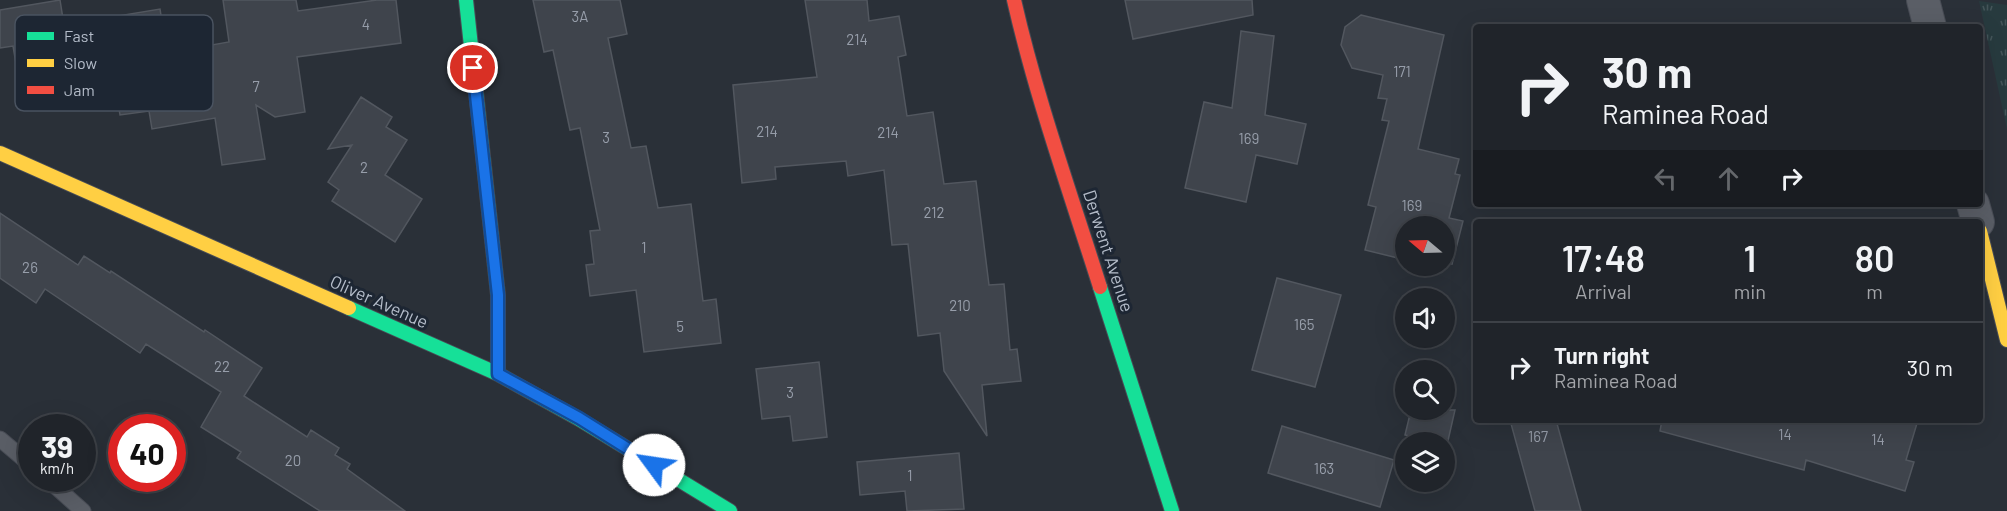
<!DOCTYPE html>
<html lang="en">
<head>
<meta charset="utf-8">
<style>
  body { margin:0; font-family:Barlow,sans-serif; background:#2d3036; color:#f1f3f6; height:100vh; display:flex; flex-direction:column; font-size:22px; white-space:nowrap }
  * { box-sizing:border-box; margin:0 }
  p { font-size:20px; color:#a2a4a8 }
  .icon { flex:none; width:33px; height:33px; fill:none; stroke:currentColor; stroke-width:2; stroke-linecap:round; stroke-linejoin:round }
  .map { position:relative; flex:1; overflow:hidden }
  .panel { position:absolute; left:1473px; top:219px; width:510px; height:204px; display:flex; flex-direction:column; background:#20242a; border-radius:6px; box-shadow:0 6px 24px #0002,0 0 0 2px #3d4147 }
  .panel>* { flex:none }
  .guide { position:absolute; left:1473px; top:24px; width:510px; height:183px; border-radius:6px; box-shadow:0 6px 24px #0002,0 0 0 2px #3d4147; background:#20242a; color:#f1f3f6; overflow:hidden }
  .needle { width:39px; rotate:289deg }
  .buttons { position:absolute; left:1395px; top:216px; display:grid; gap:12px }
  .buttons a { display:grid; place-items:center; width:60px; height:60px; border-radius:50%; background:#20242a; box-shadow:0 6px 24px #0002,0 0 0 2px #3d4147; font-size:30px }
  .speed { position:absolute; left:18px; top:414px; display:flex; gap:12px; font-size:30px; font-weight:700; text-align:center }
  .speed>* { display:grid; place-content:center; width:78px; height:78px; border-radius:50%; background:#20242a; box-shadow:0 6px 24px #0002,0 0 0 2px #3d4147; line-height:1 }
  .speed small { font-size:15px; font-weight:400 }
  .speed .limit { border:9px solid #d22; background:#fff; color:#111 }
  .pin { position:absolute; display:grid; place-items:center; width:51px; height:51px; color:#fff; margin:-26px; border:3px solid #fff; border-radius:50%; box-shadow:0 2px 6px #0007 }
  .me { position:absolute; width:66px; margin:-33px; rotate:301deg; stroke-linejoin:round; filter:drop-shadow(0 0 4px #0008) }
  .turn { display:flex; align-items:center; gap:21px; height:126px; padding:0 30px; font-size:27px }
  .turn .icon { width:78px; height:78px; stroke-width:2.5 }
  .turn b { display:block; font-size:42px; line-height:51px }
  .lanes { display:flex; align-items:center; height:57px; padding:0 30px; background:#0003; justify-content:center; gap:30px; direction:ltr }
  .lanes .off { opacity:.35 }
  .eta { display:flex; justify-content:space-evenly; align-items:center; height:102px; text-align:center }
  .eta b { font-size:36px; font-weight:600; line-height:42px }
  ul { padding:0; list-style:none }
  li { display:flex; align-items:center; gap:18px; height:90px; padding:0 30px; border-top:2px solid #3d4147 }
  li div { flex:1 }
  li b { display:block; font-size:22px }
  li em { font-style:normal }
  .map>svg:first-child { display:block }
  .grass { fill:url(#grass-tufts) }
  .building { fill:#3f444c; stroke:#52575f; stroke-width:1.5 }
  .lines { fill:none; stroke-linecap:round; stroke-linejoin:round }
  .lane-casing { stroke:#484c55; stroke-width:17 }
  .street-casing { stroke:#484c55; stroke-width:34 }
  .fast-casing { stroke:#484c55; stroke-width:16 }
  .slow-casing { stroke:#484c55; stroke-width:16 }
  .jam-casing { stroke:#484c55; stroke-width:16 }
  .lane { stroke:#5a5e66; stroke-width:15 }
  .street { stroke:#5a5e66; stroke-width:32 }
  .fast { stroke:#16e098; stroke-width:14 }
  .slow { stroke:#ffcf43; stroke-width:14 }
  .jam { stroke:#f24e42; stroke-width:14 }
  .route-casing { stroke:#114b97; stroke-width:15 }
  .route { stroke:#1a73e8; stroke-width:10 }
  .labels { text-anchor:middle; stroke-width:6; stroke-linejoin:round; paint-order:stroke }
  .number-label { font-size:15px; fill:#979eaa }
  .street-label { font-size:18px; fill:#b4bcc9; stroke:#1d2633 }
  .key { fill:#1d2633; stroke:#4a5360; stroke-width:1.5 }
  .key-label { font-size:16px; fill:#b4bcc9 }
</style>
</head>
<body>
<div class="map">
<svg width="2007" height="511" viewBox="0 0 2007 511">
  <defs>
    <pattern id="grass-tufts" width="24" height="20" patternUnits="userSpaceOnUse" patternTransform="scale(1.5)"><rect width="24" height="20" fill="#273a3e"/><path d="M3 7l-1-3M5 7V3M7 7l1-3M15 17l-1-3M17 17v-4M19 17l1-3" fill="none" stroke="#445559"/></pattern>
  </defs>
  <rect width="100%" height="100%" fill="#2a3038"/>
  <path class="grass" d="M1979,1L2007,5V129Z"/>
  <path class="building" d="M60,0L64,25L160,9L167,53L229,42L223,0H296L298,11L377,0H396L401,43L297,57L305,112L275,117L256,105L265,159L222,165L215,118L152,129L149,111L120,115L114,77L21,92L13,46L0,48V10Z
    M533,0H620L627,34L608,38L631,148L646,146L658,208L691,204L703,301L716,299L721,343L644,352L636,290L590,296L586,265L594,264L590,231L600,230L580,128L570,130L553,50L544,52Z
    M805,0H867L869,21L899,16L906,55L898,57L907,116L933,112L944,184L976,181L989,285L1004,284L1010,350L1017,349L1021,381L982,385L987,436L944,371L940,333L918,336L908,244L892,245L884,170L848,176L846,161L775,167L776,179L742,183L733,85L817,77Z
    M1125,0H1252L1253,15L1133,39Z
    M1361,15L1444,35L1418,149L1459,159L1455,174L1460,175L1449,218L1463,221L1452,264L1444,262V226H1406V260L1365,250L1376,207L1368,205L1389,121L1382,120L1387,99L1378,98L1383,75L1352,68L1341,45L1345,27Z
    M1241,31L1274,36L1265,115L1306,124L1297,164L1256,155L1246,202L1185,188L1204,102L1232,108Z
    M361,97L392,117L386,127L407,140L385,175L422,199L395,242L332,201L339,190L328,182L352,145L328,149Z
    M0,213L78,265L84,256L110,273L111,271L204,332L205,330L262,368L244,396L307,437L311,430L339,448L335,455L350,464L347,469L405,511H320L237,458L241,452L201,427L221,392L146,344L140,353L45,289L36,303L0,278Z
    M1277,278L1341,295L1315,387L1252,370Z
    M819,362L827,437L793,441L790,416L762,419L756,369Z
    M1411,410H1455L1447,445L1444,442H1436L1405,435Z
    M1510,420H1556L1581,511H1535Z
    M1662,420H1918L1906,460L1914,462L1905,491L1806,460L1804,470L1660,431Z
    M1282,426L1394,460L1380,507L1268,473Z
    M959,453L964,509L907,511L905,491L860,495L857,462Z"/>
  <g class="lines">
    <g class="lane-casing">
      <path id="lane" d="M0,439L32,466
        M46,478L83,511"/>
    </g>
    <g class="street-casing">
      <path id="street" d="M1923,0L1930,27
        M1973,204L1978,222"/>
    </g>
    <g class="fast-casing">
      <path id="fast" d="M466,0L498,295V374
        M1100,287L1172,511
        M349,308L498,374L579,419L730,511"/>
    </g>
    <g class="slow-casing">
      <path id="slow" d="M0,153L349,308
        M1980,231L2007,340"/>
    </g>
    <g class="jam-casing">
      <path id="jam" d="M1014,0C1036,97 1070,192 1100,287"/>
    </g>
    <use href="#lane" class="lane"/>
    <use href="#street" class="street"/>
    <use href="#fast" class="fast"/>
    <use href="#slow" class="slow"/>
    <use href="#jam" class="jam"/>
  </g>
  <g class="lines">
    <g class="route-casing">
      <path id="route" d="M473,68L498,295V374L579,418L654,465"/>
    </g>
    <use href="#route" class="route"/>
  </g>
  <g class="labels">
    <g class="number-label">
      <text x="580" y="22">3A</text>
      <text x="366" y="30">4</text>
      <text x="857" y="45">214</text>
      <text x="1402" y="77">171</text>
      <text x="256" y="92">7</text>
      <text x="767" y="137">214</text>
      <text x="888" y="138">214</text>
      <text x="606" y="143">3</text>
      <text x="1249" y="144">169</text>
      <text x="364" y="173">2</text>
      <text x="1412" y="211">169</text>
      <text x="934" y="218">212</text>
      <text x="644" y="253">1</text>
      <text x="30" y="273">26</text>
      <text x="960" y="311">210</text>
      <text x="1304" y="330">165</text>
      <text x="680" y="332">5</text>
      <text x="222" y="372">22</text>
      <text x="790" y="398">3</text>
      <text x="1785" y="440">14</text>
      <text x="1538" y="442">167</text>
      <text x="1878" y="445">14</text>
      <text x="293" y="466">20</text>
      <text x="1324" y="474">163</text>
      <text x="910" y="481">1</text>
    </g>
    <g class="street-label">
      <text transform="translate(1108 251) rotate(72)" y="6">Derwent Avenue</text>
      <text transform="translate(379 302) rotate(24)" y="6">Oliver Avenue</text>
    </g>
  </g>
  <rect x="15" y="15" width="198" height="96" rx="9" class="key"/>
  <rect x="27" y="32" width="27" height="8" fill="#16e098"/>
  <rect x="27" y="59" width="27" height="8" fill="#ffcf43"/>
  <rect x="27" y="86" width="27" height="8" fill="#f24e42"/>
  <g class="key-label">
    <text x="64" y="42">Fast</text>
    <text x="64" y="69">Slow</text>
    <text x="64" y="96">Jam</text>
  </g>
</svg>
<div class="buttons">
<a><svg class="needle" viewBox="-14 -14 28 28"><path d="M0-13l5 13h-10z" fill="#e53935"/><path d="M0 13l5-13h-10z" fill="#a2a4a8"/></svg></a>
<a><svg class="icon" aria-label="sound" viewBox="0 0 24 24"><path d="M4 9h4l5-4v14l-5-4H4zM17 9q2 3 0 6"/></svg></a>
<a><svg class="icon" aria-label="search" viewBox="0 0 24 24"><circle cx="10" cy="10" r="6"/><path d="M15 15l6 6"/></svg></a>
<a><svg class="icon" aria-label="layers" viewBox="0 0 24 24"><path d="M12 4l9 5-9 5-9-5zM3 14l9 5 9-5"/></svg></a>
</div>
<div class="speed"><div>39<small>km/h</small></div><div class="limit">40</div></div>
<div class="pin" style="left:473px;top:68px;background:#d93025"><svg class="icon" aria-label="arrive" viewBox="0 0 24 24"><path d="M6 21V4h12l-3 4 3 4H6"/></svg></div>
<svg class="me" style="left:654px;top:465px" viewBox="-20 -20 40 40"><circle r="19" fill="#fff"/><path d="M0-13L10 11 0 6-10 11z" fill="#1a73e8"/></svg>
<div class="guide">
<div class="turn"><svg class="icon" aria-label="right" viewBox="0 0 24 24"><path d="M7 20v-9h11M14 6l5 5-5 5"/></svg><div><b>30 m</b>Raminea Road</div></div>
<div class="lanes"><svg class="icon off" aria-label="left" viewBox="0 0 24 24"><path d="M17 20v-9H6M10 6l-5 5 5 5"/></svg><svg class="icon off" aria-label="ahead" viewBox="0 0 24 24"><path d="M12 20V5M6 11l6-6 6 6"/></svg><svg class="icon" aria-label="right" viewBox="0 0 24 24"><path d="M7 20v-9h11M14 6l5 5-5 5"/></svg></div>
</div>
<section class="panel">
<div class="eta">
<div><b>17:48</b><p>Arrival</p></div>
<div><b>1</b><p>min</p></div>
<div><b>80</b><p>m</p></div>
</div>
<ul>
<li><svg class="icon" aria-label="right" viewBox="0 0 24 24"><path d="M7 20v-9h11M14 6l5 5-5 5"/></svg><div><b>Turn right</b><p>Raminea Road</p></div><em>30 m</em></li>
</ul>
</section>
</div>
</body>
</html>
